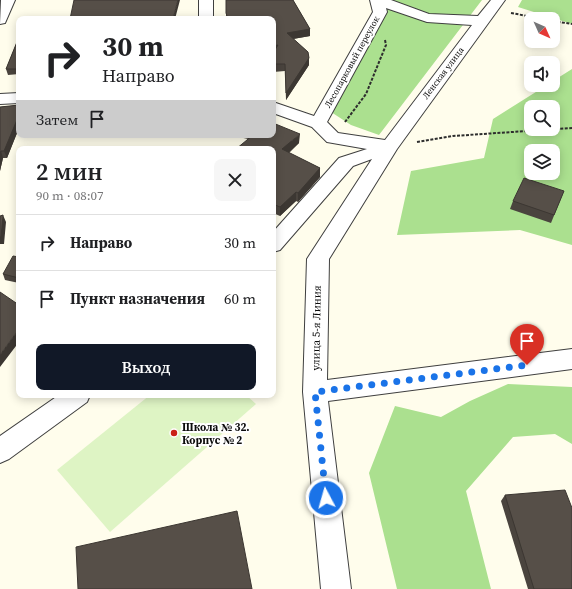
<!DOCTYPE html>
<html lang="ru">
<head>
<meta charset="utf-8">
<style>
  body { margin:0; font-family:"Source Serif 4",serif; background:#f6f6f6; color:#202124; height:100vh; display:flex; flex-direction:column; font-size:15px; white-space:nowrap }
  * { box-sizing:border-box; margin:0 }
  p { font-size:13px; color:#757577 }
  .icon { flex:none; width:22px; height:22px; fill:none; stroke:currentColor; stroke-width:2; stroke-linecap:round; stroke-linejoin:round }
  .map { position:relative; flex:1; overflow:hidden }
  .drawer { position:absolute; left:16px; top:146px; width:260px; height:252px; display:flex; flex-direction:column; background:#fff; border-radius:8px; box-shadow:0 2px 10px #0003 }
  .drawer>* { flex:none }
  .banner { position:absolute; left:16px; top:16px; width:260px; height:122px; border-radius:8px; box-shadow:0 2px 10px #0003; background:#fff; color:#202124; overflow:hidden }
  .needle { width:26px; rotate:135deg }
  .buttons { position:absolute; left:524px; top:12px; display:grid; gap:8px }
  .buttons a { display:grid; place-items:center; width:36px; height:36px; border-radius:8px; background:#fff; box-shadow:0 2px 10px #0003; font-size:20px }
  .pin { position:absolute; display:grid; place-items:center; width:34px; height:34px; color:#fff; margin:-41px -17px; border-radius:50% 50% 50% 0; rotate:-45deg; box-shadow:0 0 4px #0007 }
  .pin .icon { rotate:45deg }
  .me { position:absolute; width:44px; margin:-22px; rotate:354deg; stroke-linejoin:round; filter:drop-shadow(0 0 3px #0008) }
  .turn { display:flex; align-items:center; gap:14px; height:84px; padding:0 20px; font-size:18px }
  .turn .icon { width:52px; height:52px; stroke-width:2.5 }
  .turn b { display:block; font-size:28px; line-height:34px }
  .then { display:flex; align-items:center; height:38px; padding:0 20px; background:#0003; gap:8px; font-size:15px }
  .round { display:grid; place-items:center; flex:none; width:42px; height:42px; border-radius:8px; background:#f6f6f6 }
  .summary { display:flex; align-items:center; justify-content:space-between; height:68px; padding:0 20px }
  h1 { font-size:24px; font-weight:600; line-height:30px }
  .action { display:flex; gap:8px; margin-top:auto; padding:8px 20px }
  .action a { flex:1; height:46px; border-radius:8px; background:#111827; color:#fff; font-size:16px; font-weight:600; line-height:46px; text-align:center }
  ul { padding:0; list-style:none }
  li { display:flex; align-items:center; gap:12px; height:56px; padding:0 20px; border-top:1px solid #e0e0e0 }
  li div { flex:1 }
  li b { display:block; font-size:15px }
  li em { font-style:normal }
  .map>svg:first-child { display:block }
  .forest { fill:#abe08f; fill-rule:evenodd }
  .pitch { fill:#def4c4 }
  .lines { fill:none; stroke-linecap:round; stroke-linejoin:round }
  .minor-casing { stroke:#3f3f3f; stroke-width:2 }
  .path { stroke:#2e2e2e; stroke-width:2; stroke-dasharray:3 1.5; stroke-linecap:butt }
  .minor { fill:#fff; fill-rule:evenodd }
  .wall { fill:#4a443e }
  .shaded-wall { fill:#3c3732 }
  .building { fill:#564f48; stroke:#3c3732 }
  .route { stroke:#1a73e8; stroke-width:7; stroke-dasharray:0 12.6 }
  .poi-dot { fill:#ca2016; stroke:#fff; stroke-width:1.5 }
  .labels { text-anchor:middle; stroke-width:4; stroke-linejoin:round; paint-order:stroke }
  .far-street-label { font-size:9px; fill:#0c0c0c; stroke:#fff }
  .street-label { font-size:11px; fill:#0c0c0c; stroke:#fff }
  .poi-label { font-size:11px; font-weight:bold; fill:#0c0c0c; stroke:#fff; text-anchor:start }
</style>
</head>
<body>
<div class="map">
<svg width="572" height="589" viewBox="0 0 572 589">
  <rect width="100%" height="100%" fill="#fffdec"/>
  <path class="forest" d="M383,0H482L379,135L351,125L331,112Z
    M522,0H572V24L518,7Z
    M572,69V245L520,230L397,235L411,171L484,158L493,119L547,85H553V81ZM531,107H553V129H531ZM531,151H553V173H531Z
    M508,384L572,387V444L555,434L513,437L466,491L491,589H397L369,473L395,406L441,417L470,401Z"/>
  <path class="pitch" d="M150,395H246L256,404L110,532L57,470Z"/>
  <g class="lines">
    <g class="minor-casing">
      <path id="minor" d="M1,0H15L5,23L0,24Z
        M199,0H213V19H199Z
        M370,0H391L429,14L478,16L491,0H505L397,149L329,259L327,380L572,349V369L328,401L351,589H321L303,392L307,259L372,159L353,166L280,250L273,252V232L339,158L367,149L327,142L312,127L273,113V102L314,116L373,12ZM386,8L427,22L472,25L385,140L338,133L327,122L387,12Z
        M19,93V103L0,104V94Z
        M59,395H90L87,402L9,459L0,463V436Z"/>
    </g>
    <path class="path" d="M511,13L544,19
      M553,21L572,24
      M345,122L366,94L386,45L385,40
      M417,142L453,136L572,128"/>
    <use href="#minor" class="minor"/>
  </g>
  <path class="wall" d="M226,0H293L310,29V36L293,39L308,52L309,58V65L286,100L285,71L273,72V19H226Z
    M19,37V74L8,75L6,69Z
    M19,105V128L7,158H3L0,171V107Z
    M230,135H273L299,143L289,153L320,168V177L298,202L296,201L280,216L273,213V149L248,139Z
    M564,191L551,223L510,209L513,201Z
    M19,257V283L5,280L3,274Z
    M505,495L572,589H528L501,501Z"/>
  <path class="shaded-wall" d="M178,0H180L175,19H173Z
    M310,29V36L287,40V33Z
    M278,45L273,53V46Z
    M309,58V65L286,100V93Z
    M19,115V128L7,158L4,151Z
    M300,134L299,143L282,158V149Z
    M1,151L3,158L0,171V154Z
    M320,168V177L298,202V193Z
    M296,192V201L280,216V207Z
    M3,215L6,222L4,244H0V237Z
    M19,329V342L0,367V355Z"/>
  <path class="building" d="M74,0H178L173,19H70Z
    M226,0H293L310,29L287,33L308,52L309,58L286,93L285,64H273V53L278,45L273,46V19H228L226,13Z
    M19,37V69H6Z
    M19,105V115L4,151H1L0,154V107Z
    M273,123L300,134L282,149L320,168L298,193L296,192L280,207L273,204V149H236L253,135H273Z
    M524,178L564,191L554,215L513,201Z
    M3,215L1,237H0V216Z
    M13,256L19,257V278L3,274Z
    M0,292L19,305V329L0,355Z
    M565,490L572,508V589H534L505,495Z
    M237,511L252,589H78L76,547Z"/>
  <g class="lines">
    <path class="route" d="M326,498L315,392L527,365"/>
  </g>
  <circle class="poi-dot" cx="174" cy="433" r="4"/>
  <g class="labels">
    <g class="far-street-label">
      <text transform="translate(352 62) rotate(-61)" y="3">Лесопарковый переулок</text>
      <text transform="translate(443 73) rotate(-53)" y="3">Ленская улица</text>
    </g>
    <g class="street-label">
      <text transform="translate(316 328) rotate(-89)" y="4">улица 5-я Линия</text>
    </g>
    <g class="poi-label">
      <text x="182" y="431">Школа № 32.<tspan x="182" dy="13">Корпус № 2</tspan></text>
    </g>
  </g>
</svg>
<div class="buttons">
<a><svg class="needle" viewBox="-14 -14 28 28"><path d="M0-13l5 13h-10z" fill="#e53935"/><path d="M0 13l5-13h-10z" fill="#757577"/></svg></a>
<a><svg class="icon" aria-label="sound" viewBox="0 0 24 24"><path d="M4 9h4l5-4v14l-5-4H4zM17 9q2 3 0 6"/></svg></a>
<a><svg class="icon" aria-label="search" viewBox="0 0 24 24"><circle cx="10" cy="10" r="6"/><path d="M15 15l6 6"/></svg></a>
<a><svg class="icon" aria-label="layers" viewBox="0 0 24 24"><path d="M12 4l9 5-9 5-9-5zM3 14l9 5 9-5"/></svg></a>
</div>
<div class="pin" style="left:527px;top:365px;background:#d93025"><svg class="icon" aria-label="arrive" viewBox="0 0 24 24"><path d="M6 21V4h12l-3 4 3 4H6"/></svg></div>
<svg class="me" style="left:326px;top:498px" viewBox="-20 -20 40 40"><circle r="17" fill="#1a73e8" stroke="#fff" stroke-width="3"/><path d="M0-11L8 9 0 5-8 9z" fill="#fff"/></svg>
<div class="banner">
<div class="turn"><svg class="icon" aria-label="right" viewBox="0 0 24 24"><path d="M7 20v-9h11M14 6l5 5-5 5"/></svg><div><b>30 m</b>Направо</div></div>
<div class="then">Затем<svg class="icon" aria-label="arrive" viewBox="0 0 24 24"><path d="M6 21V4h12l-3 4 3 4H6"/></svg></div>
</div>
<section class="drawer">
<div class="summary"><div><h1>2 мин</h1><p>90 m · 08:07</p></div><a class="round"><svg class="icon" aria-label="close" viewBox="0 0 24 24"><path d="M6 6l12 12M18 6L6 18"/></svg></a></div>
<ul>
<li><svg class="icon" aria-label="right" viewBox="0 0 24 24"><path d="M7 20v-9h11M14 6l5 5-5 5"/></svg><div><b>Направо</b></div><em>30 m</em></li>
<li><svg class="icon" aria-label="arrive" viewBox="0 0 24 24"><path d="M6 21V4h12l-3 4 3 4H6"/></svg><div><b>Пункт назначения</b></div><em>60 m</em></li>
</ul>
<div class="action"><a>Выход</a></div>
</section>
</div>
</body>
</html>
